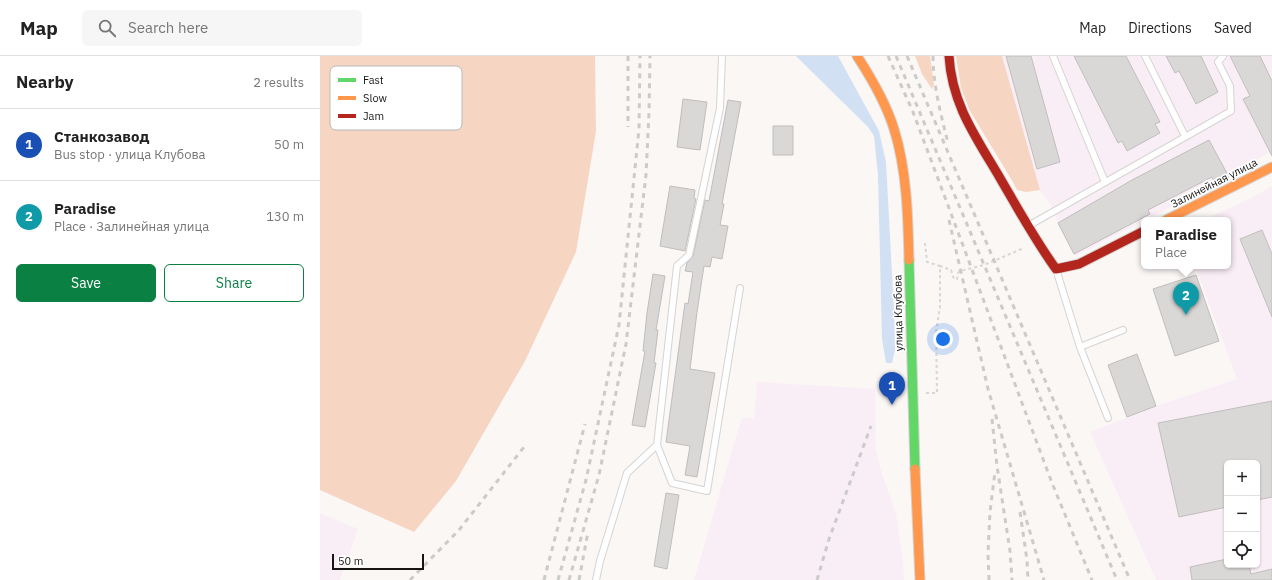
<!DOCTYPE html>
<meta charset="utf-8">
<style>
:root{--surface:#fff;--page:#f6f6f6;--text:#222;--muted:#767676;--line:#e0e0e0;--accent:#0b8043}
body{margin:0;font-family:"IBM Plex Sans",sans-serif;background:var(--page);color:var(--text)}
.controls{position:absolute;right:12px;bottom:12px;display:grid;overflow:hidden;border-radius:6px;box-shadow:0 1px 3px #0004}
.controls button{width:36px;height:36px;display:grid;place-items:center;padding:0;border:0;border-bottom:1px solid var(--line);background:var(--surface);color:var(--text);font:20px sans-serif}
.scale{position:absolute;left:12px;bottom:10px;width:92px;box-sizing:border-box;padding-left:4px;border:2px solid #161514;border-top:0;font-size:11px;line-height:14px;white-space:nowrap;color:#161514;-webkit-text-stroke:3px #fff;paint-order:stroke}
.you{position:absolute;left:623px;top:283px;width:14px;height:14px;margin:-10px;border:3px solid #fff;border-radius:50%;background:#1a73e8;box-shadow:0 0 0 6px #1a73e833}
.badge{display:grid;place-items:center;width:26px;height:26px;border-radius:50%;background:var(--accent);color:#fff;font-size:13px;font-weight:700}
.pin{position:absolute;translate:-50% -33px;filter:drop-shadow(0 1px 2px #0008)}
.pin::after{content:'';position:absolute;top:21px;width:14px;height:12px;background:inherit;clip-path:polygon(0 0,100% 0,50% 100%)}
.popup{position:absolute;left:821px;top:161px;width:90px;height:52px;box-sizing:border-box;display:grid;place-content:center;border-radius:6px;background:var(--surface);filter:drop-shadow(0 1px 3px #0005);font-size:13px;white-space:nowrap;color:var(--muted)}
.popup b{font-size:15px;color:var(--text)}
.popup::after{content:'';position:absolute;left:50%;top:100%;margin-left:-8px;border:8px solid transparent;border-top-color:var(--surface)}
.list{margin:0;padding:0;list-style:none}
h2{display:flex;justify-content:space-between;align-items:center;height:52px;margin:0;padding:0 16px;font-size:17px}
h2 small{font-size:13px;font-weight:400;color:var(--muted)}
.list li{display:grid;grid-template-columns:26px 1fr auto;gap:12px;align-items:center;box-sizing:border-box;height:72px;padding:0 16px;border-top:1px solid var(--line)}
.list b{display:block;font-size:15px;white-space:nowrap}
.list p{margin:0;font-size:13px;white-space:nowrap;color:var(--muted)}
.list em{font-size:13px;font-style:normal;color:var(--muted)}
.actions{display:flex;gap:8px;padding:12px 16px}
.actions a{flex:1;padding:9px 0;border:1px solid var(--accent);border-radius:6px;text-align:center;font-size:14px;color:var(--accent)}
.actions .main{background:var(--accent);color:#fff}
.icon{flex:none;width:22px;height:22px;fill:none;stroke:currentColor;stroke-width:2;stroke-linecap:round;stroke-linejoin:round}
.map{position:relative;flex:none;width:952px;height:524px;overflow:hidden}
header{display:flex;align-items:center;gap:24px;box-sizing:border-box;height:56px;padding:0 20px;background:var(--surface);border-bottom:1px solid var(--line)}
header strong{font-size:19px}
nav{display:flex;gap:22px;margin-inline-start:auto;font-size:14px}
.search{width:280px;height:36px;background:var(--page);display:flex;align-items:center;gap:10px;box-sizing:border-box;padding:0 14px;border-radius:6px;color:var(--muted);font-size:15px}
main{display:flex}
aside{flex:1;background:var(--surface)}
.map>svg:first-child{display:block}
.industrial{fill:#faeef6;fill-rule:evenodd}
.green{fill:#f6d5c2}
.water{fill:#d2e0f4}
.building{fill:#dad8d7;stroke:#c0bebd}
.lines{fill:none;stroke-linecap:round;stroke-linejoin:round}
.lane-casing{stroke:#d6d4d2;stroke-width:8}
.fast-casing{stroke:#d6d4d2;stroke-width:11}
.slow-casing{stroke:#d6d4d2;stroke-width:11}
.jam-casing{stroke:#d6d4d2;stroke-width:11}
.path{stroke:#d6d6d6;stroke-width:2;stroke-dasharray:3 3;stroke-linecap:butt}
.lane{stroke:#fefefe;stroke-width:6}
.fast{stroke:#63d668;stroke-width:9}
.slow{stroke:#ff974d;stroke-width:9}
.jam{stroke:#b3261e;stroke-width:9}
.rail{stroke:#cbcbca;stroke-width:3;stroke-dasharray:5 5;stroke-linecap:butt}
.labels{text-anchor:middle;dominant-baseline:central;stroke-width:3.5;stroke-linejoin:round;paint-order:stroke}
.street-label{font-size:11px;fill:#161514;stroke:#fff}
.key{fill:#fff;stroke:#b9b9b8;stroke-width:1}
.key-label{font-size:11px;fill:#161514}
</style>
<header>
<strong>Map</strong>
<div class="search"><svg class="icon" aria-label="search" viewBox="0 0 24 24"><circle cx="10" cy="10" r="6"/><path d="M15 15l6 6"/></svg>Search here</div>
<nav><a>Map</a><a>Directions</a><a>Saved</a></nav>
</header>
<main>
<aside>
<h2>Nearby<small>2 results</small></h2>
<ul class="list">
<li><span class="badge" style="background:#1a4fb4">1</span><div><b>Станкозавод</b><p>Bus stop · улица Клубова</p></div><em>50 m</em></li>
<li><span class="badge" style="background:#0f9aa8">2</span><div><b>Paradise</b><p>Place · Залинейная улица</p></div><em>130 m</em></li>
</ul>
<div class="actions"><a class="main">Save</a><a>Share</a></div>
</aside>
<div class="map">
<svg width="952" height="524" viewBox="0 0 952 524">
<rect width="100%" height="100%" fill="#faf7f5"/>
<path class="industrial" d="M682,0h270v95l-57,33 -140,72 -17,-33 -7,-18 -11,-15z
M952,130v394h-116l-66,-148 66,-26 81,-27 -42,-113h33v-46h-24l47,-22zM907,407h30v102h-30z
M437,326l118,7 1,62 6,23 14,39 7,47 1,20h-210l48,-163 12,1z
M0,457l38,16 -18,51h-20z"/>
<path class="green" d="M0,0h275l1,75 -20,121 -51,109 -69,120 -42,51 -94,-42z
M595,0h15l4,29 -2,4 -10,-15z
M636,0h46l38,134 -14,2 -9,-2 -4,-8 -43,-71 -9,-23z"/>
<path class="water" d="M476,0h42l41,75 7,31 8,150 1,38 -3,13h-6l-4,-24 -4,-164 -4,-39 -6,-9z"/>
<path class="building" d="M686,0h25l29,106 -23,7z
M754,0h52l34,66 -5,2 5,9 -33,18 -5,-10 -4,2z
M846,0h35l17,36 -22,12 -17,-33 -4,2z
M910,0h30l12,25v75l-29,-57 7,-3z
M363,43l24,3 -7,48 -23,-3z
M408,44l13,2 -19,102h2l-4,21 8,1 -6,33 -10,-2 -2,10 -6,-1 -7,46 -7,57 25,4 -18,104 -12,-2 5,-29 -24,-4 19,-139 3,1 5,-32 -8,-1 2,-8 6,-7 12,-56 4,1z
M453,70h20v29h-20z
M889,84l20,37 -14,7 -3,-7 -64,33 2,4 -76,40 -16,-31 74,-43z
M350,130l25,4 -1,8 2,1 -11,52 -25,-5z
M942,174l10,24v63l-32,-78z
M333,218l12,2 -9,54h2l-4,33h2l-11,64 -13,-2 13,-74h-2l4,-38z
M876,219l23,66 -44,15 -22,-67z
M817,298l19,52 -29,11 -19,-52z
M952,345v96l-15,3v-37h-30v44l-48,10 -21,-94z
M346,437l13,2 -12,74 -13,-3z
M907,503v6h22l2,9 21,-5v11h-80l-2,-13z"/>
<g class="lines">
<g class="lane-casing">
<path id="lane" d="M733,0l52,126
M825,0l40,80
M708,170l203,-115 -1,-25 -12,-24 5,-6
M736,213l24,78 28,71
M760,291l43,-17
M337,389l15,38 35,8 33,-203
M276,524l4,-19 27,-88 30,-28 20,-179 12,-11 31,-147 2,-52"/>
</g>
<g class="fast-casing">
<path id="fast" d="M589,204l6,209"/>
</g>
<g class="slow-casing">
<path id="slow" d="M537,0c15,23 29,47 37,73 13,41 14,89 15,131
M846,164l106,-53
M595,413l5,111"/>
</g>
<g class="jam-casing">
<path id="jam" d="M629,0c3,49 27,81 51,122 18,31 35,62 56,91l23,-5 65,-33"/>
</g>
<path class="path" d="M605,187l2,19 13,4
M606,337h11l-1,-61 4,-25v-41l11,4 3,9h3l1,-6 2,-2 24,-6 40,-17"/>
<use href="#lane" class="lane"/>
<use href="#fast" class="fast"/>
<use href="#slow" class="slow"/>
<use href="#jam" class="jam"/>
<path class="rail" d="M308,0v71
M568,0l25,56 139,371 40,97
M576,0l221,524
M587,0l223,524
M613,0c0,29 8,59 15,87
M629,164l39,169 56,191
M672,363l5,47 13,85 2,29
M700,456l7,48 1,20
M90,524l49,-50 65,-83
M224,524l41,-156
M238,524l28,-100 33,-155 20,-196 1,-73
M249,524l30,-105 27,-131 20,-169 3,-62 1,-57
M259,524l9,-48
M497,524l12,-41 42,-113
M669,524l-1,-26 2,-42 5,-40"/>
</g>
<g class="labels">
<g class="street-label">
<text transform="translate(894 127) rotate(-27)">Залинейная улица</text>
<text transform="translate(578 257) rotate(-91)">улица Клубова</text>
</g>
</g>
<rect x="10" y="10" width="132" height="64" rx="6" class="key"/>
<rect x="18" y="22" width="18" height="4" fill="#63d668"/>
<rect x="18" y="40" width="18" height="4" fill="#ff974d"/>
<rect x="18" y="58" width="18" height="4" fill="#b3261e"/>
<g class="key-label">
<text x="43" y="28">Fast</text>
<text x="43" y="46">Slow</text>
<text x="43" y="64">Jam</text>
</g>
</svg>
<div class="controls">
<button>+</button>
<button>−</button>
<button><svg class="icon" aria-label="locate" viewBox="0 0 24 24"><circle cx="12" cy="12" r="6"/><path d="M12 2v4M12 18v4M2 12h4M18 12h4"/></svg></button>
</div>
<div class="scale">50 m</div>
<div class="you"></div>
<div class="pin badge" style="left:572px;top:349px;background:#1a4fb4">1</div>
<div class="pin badge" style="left:866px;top:259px;background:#0f9aa8">2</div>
<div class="popup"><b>Paradise</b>Place</div>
</div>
</main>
